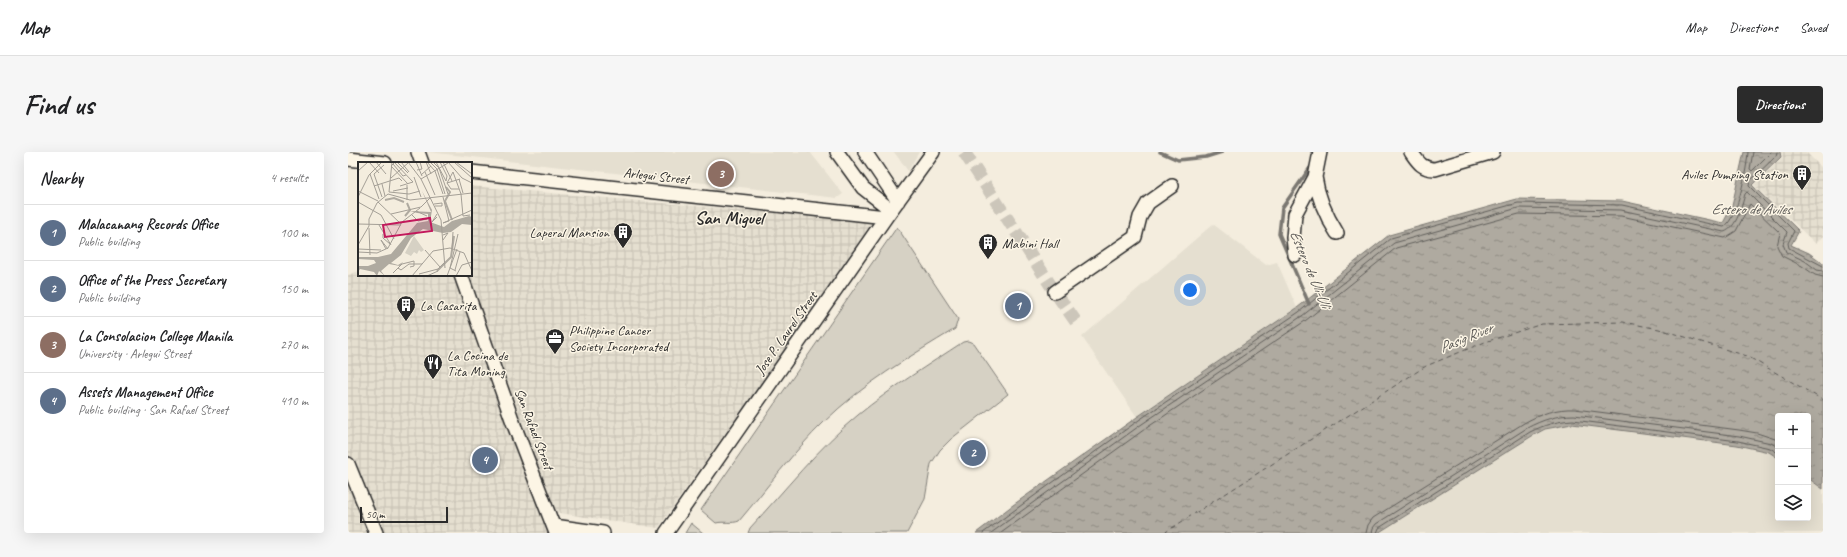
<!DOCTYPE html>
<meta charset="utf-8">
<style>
:root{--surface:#fff;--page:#f6f6f6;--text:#202124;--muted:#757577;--line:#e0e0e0;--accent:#2b2b2b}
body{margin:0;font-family:Caveat,sans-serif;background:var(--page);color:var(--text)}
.controls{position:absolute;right:12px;bottom:12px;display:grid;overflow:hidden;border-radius:4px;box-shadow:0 4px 16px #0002}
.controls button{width:36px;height:36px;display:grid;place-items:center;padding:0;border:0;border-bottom:1px solid var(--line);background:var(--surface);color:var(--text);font:20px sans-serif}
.scale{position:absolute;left:12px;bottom:10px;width:88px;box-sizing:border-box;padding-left:4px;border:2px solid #2b2b2b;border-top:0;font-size:11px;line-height:14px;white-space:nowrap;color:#2b2b2b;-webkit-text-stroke:3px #fcf5e5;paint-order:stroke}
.you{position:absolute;left:842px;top:138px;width:14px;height:14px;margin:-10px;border:3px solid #fff;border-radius:50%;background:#1a73e8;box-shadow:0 0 0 6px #1a73e833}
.badge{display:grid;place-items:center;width:26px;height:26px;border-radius:50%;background:var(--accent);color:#fff;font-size:13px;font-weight:700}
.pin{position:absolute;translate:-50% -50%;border:2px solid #fff;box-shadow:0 1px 4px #0006}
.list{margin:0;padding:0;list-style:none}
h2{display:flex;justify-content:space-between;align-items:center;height:52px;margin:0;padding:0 16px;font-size:17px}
h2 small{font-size:13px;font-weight:400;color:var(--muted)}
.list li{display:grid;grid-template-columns:26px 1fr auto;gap:12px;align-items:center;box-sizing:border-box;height:56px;padding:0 16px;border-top:1px solid var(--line)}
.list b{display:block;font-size:15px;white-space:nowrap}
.list p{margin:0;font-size:13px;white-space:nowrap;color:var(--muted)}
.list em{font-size:13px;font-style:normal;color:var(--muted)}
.icon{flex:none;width:22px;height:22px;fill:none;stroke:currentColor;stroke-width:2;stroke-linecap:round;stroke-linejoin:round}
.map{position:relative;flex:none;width:1475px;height:381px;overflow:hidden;border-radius:4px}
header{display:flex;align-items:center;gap:24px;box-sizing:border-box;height:56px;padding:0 20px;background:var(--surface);border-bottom:1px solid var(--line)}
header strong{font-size:19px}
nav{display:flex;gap:22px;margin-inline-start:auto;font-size:14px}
.intro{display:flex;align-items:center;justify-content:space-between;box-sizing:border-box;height:96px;padding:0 24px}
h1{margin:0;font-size:28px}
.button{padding:10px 18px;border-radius:4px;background:var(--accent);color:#fff;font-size:14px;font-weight:700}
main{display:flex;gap:24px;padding:0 24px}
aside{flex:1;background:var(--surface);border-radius:4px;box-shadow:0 4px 16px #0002}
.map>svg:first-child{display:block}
.built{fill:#e5dfd0}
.industrial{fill:url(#industrial-grid)}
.garden{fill:#d6d1c4;stroke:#807e78}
.water{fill:url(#water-ripples);stroke:#7a7771}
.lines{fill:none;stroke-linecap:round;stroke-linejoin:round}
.shore{stroke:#605e5a;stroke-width:1}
.stream{stroke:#7a7771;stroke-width:3.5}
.ferry{stroke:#595754;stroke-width:1;stroke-dasharray:5 4;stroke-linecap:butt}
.street-tunnel{stroke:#ccc6ba;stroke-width:13;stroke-dasharray:13 6;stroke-linecap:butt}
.street-casing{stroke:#2b2b2b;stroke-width:16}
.street{stroke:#fcf5e5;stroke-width:13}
.labels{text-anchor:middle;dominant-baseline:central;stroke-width:3;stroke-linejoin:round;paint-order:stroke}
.poi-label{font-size:14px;fill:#2b2b2b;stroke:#fcf5e5;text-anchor:start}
.street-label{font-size:14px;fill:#2b2b2b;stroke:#fcf5e5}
.water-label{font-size:15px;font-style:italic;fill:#595754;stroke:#fcf5e5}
.district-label{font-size:18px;font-weight:bold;fill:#2b2b2b;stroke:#fcf5e5}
.inset-river{fill:none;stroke:#afaaa0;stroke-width:2}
.inset-road{fill:none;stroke:#a49f96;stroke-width:1}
.view{fill:#c2185b;fill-opacity:0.15;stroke:#c2185b;stroke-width:2}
.inset-edge{fill:none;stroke:#2b2b2b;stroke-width:2}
</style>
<header>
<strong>Map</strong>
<nav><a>Map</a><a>Directions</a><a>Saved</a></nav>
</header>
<div class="intro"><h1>Find us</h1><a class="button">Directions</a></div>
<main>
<aside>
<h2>Nearby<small>4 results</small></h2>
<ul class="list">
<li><span class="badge" style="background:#5c6f8a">1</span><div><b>Malacanang Records Office</b><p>Public building</p></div><em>100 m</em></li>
<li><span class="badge" style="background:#5c6f8a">2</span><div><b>Office of the Press Secretary</b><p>Public building</p></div><em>150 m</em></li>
<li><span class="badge" style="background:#8d6e63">3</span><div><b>La Consolacion College Manila</b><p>University · Arlegui Street</p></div><em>270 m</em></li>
<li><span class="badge" style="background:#5c6f8a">4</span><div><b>Assets Management Office</b><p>Public building · San Rafael Street</p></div><em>410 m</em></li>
</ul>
</aside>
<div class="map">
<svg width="1475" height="381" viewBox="0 0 1475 381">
<defs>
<pattern id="industrial-grid" width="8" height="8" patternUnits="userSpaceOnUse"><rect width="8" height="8" fill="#e5dfd0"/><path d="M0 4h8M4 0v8" fill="none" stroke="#c5c0b3"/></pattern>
<pattern id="water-ripples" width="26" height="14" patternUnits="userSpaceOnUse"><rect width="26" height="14" fill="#afaaa0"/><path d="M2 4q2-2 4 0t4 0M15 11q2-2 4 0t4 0" fill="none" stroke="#8f8b83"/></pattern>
</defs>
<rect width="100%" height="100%" fill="#f4edde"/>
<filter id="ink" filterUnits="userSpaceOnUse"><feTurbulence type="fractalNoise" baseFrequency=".025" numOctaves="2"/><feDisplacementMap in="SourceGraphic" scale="8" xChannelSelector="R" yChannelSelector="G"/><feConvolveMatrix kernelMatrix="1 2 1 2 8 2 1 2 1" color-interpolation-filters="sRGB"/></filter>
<g filter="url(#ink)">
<path class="built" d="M80,0h382l33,42 -6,4z
M546,0h25l-11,19z
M865,72l53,41 11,-3 20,46 -160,109 -55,-80z
M1224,272l165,21 32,7 9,6v60h30v-40l15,11v44h-445l154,-97 13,-7z"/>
<path class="industrial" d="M1433,0h25l17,17v67l-7,8 -62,-59 29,-28z
M123,34l404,36 -217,306 -118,-18 8,23h-200v-258l11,-4v4h112z"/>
<path class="garden" d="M549,75l61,92 -3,10c-46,28 -92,55 -131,93 -31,30 -57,66 -85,99 -7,3 -15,0 -23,2l-15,-13z
M620,189l5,2 35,51 -57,45 -11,11 -9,14 -6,35 -18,34h-159l2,-5c35,-38 68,-80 108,-113 33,-27 70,-50 105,-73z
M343,371l12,10h-18z"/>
<path class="water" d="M1396,0h36l1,5 -29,28 47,46 -8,14 18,8 14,10v226l-15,-11v-62h-30v42l-9,-6 -32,-7 -165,-21 -27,5 -13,7 -154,97h-402l37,-28 124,-88 160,-109 92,-73 128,-36 105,2 101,22 9,-17z"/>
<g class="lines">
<path class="shore" d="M1405,0l-3,17 2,2 19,-19
M1429,0l-1,4 -26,25 -1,5 45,45 -6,12 1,5 34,18
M635,381l156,-113 160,-108 92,-74 127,-35 104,2 102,22c14,-9 23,-59 24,-75
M643,381l151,-109 160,-108 92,-73 124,-35 103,2 103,22c13,-4 18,-27 21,-38l2,-2 40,40 -4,12 3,8 19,9 12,9 6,1
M653,381l144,-104 160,-108 91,-73 123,-34 102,2 104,22 11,-7 14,-27 30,29 -3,13 5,10 20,10 13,9 8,2
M1018,381l2,-8 5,-7 151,-95c16,-9 32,-15 51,-14l164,21 18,3 21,7
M1024,381l1,-5 3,-4 151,-96c15,-8 30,-13 47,-13l165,21 32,7 7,4
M1029,381l2,-5 151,-96c14,-7 27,-11 43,-12l165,21 32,7 8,5"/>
<path class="stream" d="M812,0l18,8 28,-3 16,-5
M961,152l-30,-70 3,-26 32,-46 -2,-10"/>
<path class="ferry" d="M816,381l262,-167 59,-24 57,-18 81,-2 36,7 88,27 76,44"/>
<path class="street-tunnel" d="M616,0l91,140 24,34"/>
<g class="street-casing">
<path id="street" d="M70,0l4,11
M489,0l26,36 28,22
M517,0l33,49
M1063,0c7,10 11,17 24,17l58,-17
M0,7l37,4
M123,20l415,45
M967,25c3,21 11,39 22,56
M947,103l-2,-17 2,-24 20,-37 5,-25
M113,123l53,150 42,108
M707,140l80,-55 5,-20 8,-14 24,-17
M0,312l28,69
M206,374l49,7
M318,381l220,-316 47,-65"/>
</g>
<use href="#street" class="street"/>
</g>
</g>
<defs>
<g id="building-pin" transform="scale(1)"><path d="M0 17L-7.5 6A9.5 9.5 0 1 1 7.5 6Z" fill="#2b2b2b" stroke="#fcf5e5"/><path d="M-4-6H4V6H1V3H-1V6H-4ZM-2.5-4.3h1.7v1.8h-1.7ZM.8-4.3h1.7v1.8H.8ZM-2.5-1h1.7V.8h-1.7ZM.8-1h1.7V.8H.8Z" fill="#fff"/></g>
<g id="office-pin" transform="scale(1)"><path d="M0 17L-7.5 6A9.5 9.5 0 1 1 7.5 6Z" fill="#2b2b2b" stroke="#fcf5e5"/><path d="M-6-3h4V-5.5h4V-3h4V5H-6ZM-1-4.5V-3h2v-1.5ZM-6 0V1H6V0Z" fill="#fff"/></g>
<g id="restaurant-pin" transform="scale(1)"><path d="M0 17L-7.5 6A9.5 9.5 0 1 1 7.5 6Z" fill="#2b2b2b" stroke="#fcf5e5"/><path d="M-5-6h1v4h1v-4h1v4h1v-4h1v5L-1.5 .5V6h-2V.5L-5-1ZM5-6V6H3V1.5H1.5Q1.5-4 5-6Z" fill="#fff"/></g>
</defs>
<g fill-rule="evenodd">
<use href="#building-pin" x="1454" y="22"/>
<use href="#building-pin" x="275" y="80"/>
<use href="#building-pin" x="640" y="91"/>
<use href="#building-pin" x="58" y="153"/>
<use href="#office-pin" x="207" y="186"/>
<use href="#restaurant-pin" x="85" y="211"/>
</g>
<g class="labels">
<g class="poi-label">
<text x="1440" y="22" text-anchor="end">Aviles Pumping Station</text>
<text x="261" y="80" text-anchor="end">Laperal Mansion</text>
<text x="654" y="91">Mabini Hall</text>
<text x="72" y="153">La Casarita</text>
<text x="221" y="178">Philippine Cancer<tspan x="221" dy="16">Society Incorporated</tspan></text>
<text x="99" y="203">La Cocina de<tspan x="99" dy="16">Tita Moning</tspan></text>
</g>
<g class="street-label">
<text transform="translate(308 24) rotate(6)">Arlegui Street</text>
<text transform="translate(438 181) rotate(-55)">Jose P. Laurel Street</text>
<text transform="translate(186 277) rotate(69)">San Rafael Street</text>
</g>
<g class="water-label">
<text x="1403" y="57">Estero de Aviles</text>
<text transform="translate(962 117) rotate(67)">Estero de Uli-Uli</text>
<text transform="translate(1118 186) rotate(-22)">Pasig River</text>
</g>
<g class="district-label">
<text x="381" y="66">San Miguel</text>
</g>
</g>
<g transform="translate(10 10)">
<rect width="114" height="114" fill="#f4edde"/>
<path d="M56,74l10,14 -3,2 -2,-2 -2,4 -3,-2 -3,4 -6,-3z" fill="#d6d1c4"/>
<path d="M64,29l10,19 -2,12 14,5 8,-6 17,-5 3,1v8l-10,-1 -11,8 -8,1 -20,-4 -12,9 -10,17 -10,8 7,2 5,-3 -3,4 -11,-2 -8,7 4,5 -6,-5 -2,5 -3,-4 -14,-3 -2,3v-6h10l8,-3 -2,-3 -16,-1v-2h20l13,-3 26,-31 11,-2v-7l-11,-1 -7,-2 21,1z" fill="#afaaa0"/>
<path class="inset-river" d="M88,25l4,5 -5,9 7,19M27,38l9,-2 10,4M47,54l5,-6 -3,-7M85,68l19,-8h10M0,96h30l10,-6 10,-15 12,-11 9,-1 11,5M79,109l14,-14 3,-21"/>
<path class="inset-road" d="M11,0l10,11M18,0l10,12M36,0l19,20M37,0l-4,4 17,18M39,0l11,11M43,0l8,10M50,0l13,17 20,41 4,48M58,0l6,14M68,0l5,12M69,0l8,9 8,23M72,0l7,7 8,25M75,0l6,6 9,26M78,0l10,19M82,0l7,14 -1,5M85,0l9,19M90,0l14,16 10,5M96,0l18,16M98,0l16,12M35,2l10,12 3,-1M59,8l5,-1 -2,-7M0,9l10,-9M67,10l10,23M95,10l8,22 2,22 7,-1M95,10l-6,11 4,6h8M12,12l9,25M63,13l10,-9M56,15l7,20M33,16l17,-15M63,17l27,-16M101,17l4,14M89,21l13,-4M24,22l3,12M16,24l25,-8 3,3M42,24l13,-4M0,29l20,10M35,29l15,-3M31,30l20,2 11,-3M31,30l3,-30M0,35l11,-22 13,-13M24,35l-8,-23 10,-9M85,35l6,24 -6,2M49,38v-15M0,40l23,13 13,24M20,40l23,22M76,42l8,-1v3h-7M63,45l9,-9M58,49l11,5M33,52l30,-7M79,52l-5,8 5,-5M54,53l6,6 9,-2M85,61l29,-13M0,62l43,1M21,63l12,20M11,66l1,27M25,72v4l7,6M85,73l5,-2 -5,7M0,83l11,-19v-7l8,-16 11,-9 22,6 62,-7M94,86l1,-16M0,87l23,1M28,87l-5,-9 7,9M67,88l15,17M0,90l19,1 11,-5 14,-26 18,-14M40,106l3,2 8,-6h13M97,108l5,-18M98,109l-6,-3 8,-34M35,111l9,-9 12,-3v5l-4,1M61,112l19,-5 6,-6M54,114l21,-25 17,-3 14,5 8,18M69,114l11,-5M89,114l10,-27M98,114l6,-11 10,-3"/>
<path class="view" d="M72,56l2,13 -47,6 -2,-12z"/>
<rect width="114" height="114" class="inset-edge"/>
</g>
</svg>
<div class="controls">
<button>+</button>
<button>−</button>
<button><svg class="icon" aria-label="layers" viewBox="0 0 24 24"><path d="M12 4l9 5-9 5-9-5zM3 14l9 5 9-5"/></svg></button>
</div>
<div class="scale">50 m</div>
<div class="you"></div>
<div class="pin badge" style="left:670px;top:154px;background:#5c6f8a">1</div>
<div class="pin badge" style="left:625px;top:301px;background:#5c6f8a">2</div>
<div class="pin badge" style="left:373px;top:22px;background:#8d6e63">3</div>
<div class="pin badge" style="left:137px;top:308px;background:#5c6f8a">4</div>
</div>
</main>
